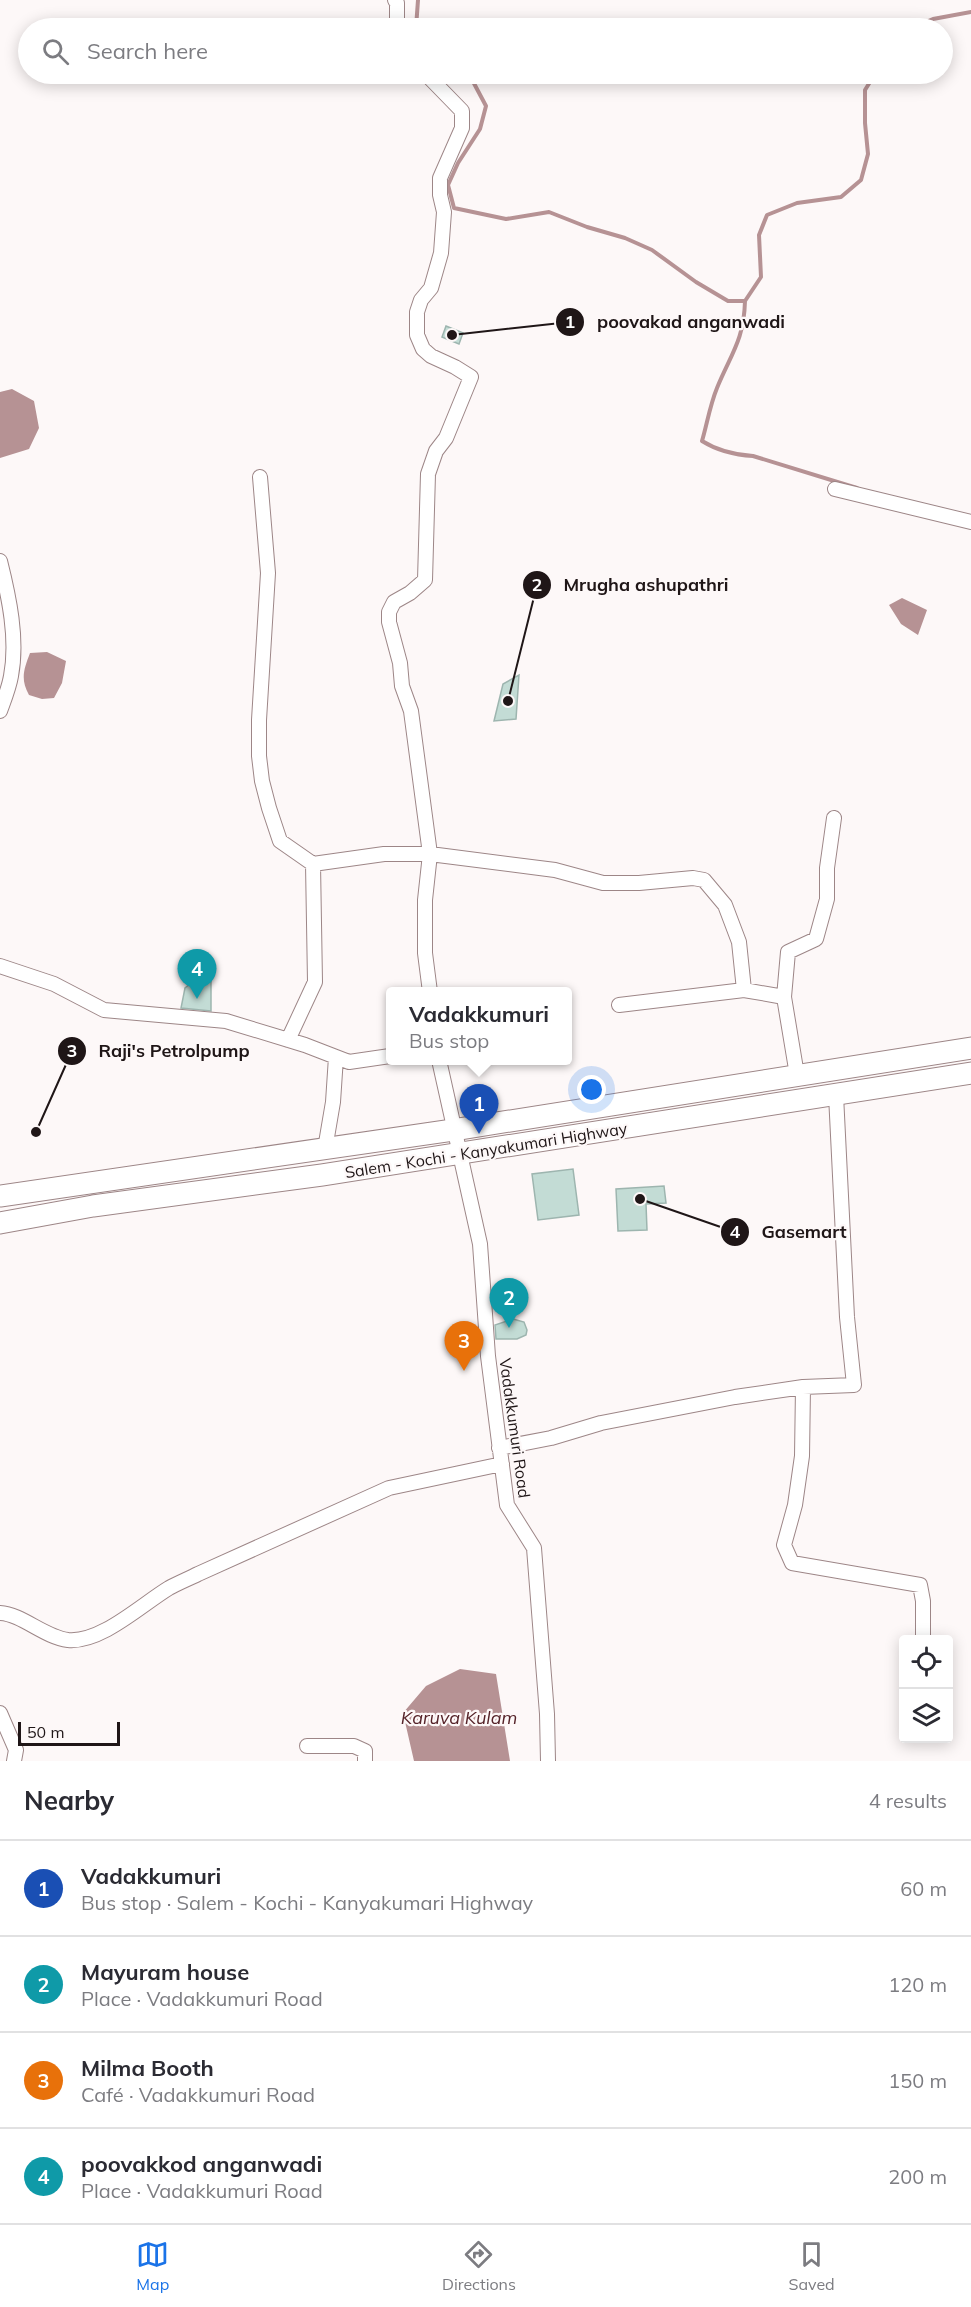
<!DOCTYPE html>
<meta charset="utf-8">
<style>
:root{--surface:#fff;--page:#f2f2f3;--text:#2b2b33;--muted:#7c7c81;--line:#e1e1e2;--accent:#1a73e8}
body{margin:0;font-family:Mulish,sans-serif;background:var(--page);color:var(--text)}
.controls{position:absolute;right:18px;bottom:18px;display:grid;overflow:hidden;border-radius:6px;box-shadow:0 3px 15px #0003}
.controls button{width:54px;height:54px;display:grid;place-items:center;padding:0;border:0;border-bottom:2px solid var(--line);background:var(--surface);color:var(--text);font:30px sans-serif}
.scale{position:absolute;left:18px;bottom:15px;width:102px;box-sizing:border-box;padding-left:6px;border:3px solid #1f1617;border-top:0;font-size:16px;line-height:21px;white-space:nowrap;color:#1f1617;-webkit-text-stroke:4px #fdf8f8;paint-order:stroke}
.you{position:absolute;left:592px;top:1090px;width:21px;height:21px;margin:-15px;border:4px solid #fff;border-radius:50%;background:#1a73e8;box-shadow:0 0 0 9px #1a73e833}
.badge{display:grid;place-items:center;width:39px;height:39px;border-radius:50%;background:var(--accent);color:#fff;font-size:20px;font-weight:700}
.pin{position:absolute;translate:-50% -50px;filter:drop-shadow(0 2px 3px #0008)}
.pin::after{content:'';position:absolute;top:32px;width:21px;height:18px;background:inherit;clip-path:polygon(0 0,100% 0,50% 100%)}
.popup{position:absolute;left:386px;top:987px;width:186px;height:78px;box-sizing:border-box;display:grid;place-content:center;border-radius:6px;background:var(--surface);filter:drop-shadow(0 2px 4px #0005);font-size:20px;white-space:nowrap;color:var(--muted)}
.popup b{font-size:22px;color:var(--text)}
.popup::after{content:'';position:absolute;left:50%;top:100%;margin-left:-12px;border:12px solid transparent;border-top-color:var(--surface)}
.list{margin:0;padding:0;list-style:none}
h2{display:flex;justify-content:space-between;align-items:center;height:78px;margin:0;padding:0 24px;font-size:26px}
h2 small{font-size:20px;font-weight:400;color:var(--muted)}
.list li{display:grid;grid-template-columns:39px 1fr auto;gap:18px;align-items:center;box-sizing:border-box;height:96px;padding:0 24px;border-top:2px solid var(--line)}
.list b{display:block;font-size:22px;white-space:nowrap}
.list p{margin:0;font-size:20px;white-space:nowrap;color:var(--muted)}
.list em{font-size:20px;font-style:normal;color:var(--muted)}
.icon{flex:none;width:33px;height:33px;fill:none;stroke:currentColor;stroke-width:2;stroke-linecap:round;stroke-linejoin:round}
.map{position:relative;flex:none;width:971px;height:1761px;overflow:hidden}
.search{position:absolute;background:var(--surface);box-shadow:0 3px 15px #0003;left:18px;right:18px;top:18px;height:66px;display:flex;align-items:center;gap:15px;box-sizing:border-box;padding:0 21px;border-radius:33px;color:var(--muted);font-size:22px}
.sheet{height:462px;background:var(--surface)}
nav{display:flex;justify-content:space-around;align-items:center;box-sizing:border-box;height:84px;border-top:2px solid var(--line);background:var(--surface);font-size:16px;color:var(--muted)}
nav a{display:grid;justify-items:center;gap:3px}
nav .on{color:var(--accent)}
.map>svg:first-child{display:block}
.water{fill:#b69294}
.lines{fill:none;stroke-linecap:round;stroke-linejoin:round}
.stream{stroke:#b69294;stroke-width:4}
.building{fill:#c3dcd5;stroke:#9db5af;stroke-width:1.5}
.minor-casing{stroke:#9d8687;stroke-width:16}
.highway-casing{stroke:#9d8687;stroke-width:23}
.minor{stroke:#fff;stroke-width:14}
.highway{stroke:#fff;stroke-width:21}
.labels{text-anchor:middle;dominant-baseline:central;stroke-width:4.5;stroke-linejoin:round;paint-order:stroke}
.street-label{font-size:16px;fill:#1f1617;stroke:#fdf8f8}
.water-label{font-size:18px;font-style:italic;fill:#552329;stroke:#fdf8f8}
.leader{fill:none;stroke:#1f1617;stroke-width:2}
.callout-dot{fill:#1f1617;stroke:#fdf8f8;stroke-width:2}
.mark-label{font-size:18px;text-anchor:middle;font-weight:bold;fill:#fff}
.callout-label{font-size:18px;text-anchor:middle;font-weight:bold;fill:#1f1617;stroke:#fdf8f8;stroke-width:4.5;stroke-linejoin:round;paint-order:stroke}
</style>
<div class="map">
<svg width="971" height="1761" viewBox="0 0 971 1761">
<rect width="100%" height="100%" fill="#fdf8f8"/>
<path class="water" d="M12,389l22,12 5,27 -10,21 -29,9v-66z
M902,598l25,12 -9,25 -17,-11 -12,-19z
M47,652l19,9 -4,22 -8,15 -12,1 -13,-4c-9,-16 -5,-26 1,-42z
M460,1669l36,5 14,87h-96l-11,-48 23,-27z"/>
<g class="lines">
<path class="stream" d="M416,28l2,-28
M912,28l21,-9 38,-7
M469,74l17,32 -6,23 -22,34 -10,22 6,23 52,11 43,-7 38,15 38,11 27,12 44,32 32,19h17l16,-24 -2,-42 8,-20 30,-12 44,-6 20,-17 7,-26 -3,-31v-33l10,-16
M745,301c-1,39 -14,53 -28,87 -7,17 -10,36 -15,53 16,10 33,14 51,15l104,32"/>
</g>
<path class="building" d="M446,326l17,7 -4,11 -17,-7z
M519,675l-3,44 -22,2 9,-37z
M211,968v43l-30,-3 4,-20z
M573,1169l6,46 -41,5 -6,-46z
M664,1186l2,17 -20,1 1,26 -29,1 -2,-42z
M513,1319l11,3 3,8 -1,5 -9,4h-21l-1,-14z"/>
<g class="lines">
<g class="minor-casing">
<path id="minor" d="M395,0l2,3v25
M426,74l36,37v17l-22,50v17l4,17 -3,41 -10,35 -10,12 -4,12v23l6,14 8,7 24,11 16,10 -25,61 -10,13 -8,23 -3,106 -15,13 -16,9 -5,10v10l11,41 2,23 9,25 19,143 -5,46v53l5,39
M260,477l8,96 -9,147v36l3,25 7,27 11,33 33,23 71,-10h46l125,16 48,13h36l54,-5 11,2 21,25 14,37 5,48
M835,489l136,33
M0,561c9,36 18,78 11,115 -2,12 -7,24 -11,35
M0,966l54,18 50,26 122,11 79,24 44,17 41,-6
M784,997l4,-45 28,-13 11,-40v-31l7,-50
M619,1005l125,-15 40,7 13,78
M288,1040l27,-58 -2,-118
M439,1060l41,184 8,112 19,149 27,43 13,166 1,47
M325,1149l8,-47 3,-45
M803,1387l-1,69 -7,49 -11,40 8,18 128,22 3,16v39
M499,1448l52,-10 50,-15 134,-26 68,-10 51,-2 -7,-68 -11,-222
M0,1613c22,1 44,24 68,27 33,3 73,-35 101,-52 9,-5 19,-9 29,-14l191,-86 113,-24
M0,1713l16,37 -2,11
M307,1746h47l11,5v10"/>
</g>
<g class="highway-casing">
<path id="highway" d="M0,1196l453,-66 518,-82
M0,1223l93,-17 229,-31 649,-102"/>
</g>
<use href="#minor" class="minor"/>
<use href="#highway" class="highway"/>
</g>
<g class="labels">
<g class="street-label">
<text transform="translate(486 1150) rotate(-9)">Salem - Kochi - Kanyakumari Highway</text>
<text transform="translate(515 1428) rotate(82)">Vadakkumuri Road</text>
</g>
<g class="water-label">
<text x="459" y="1717">Karuva Kulam</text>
</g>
</g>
<path class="leader" d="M452 335L570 322M508 701L537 585M36 1132L72 1051M640 1199L735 1232"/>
<g class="callout-dot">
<circle cx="452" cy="335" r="6"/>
<circle cx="508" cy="701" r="6"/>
<circle cx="36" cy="1132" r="6"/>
<circle cx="640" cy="1199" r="6"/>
<circle cx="570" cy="322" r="15"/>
<circle cx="537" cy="585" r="15"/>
<circle cx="72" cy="1051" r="15"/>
<circle cx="735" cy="1232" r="15"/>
</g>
<g class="mark-label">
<text x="570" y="328">1</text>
<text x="537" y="591">2</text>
<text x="72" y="1057">3</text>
<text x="735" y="1238">4</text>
</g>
<g class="callout-label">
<text x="691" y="328">poovakad anganwadi</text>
<text x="646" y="591">Mrugha ashupathri</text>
<text x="174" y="1057">Raji's Petrolpump</text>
<text x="804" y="1238">Gasemart</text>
</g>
</svg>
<div class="controls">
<button><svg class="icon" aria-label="locate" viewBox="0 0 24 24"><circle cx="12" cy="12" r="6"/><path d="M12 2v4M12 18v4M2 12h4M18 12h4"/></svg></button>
<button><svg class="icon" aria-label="layers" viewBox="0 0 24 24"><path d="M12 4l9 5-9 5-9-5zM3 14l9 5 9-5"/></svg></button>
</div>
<div class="scale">50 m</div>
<div class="you"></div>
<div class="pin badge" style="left:479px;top:1134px;background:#1a4fb4">1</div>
<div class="popup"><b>Vadakkumuri</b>Bus stop</div>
<div class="pin badge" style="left:509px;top:1328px;background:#0f9aa8">2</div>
<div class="pin badge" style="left:464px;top:1371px;background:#e8710a">3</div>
<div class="pin badge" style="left:197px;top:999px;background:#0f9aa8">4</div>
<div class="search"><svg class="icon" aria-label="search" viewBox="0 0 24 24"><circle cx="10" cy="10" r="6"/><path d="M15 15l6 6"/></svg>Search here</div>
</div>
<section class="sheet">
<h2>Nearby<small>4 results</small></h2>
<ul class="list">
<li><span class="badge" style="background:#1a4fb4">1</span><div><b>Vadakkumuri</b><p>Bus stop · Salem - Kochi - Kanyakumari Highway</p></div><em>60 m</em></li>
<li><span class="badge" style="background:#0f9aa8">2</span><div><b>Mayuram house</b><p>Place · Vadakkumuri Road</p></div><em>120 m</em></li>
<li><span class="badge" style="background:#e8710a">3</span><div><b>Milma Booth</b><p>Café · Vadakkumuri Road</p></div><em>150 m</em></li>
<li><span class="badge" style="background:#0f9aa8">4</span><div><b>poovakkod anganwadi</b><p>Place · Vadakkumuri Road</p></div><em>200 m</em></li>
</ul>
</section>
<nav>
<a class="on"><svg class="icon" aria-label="map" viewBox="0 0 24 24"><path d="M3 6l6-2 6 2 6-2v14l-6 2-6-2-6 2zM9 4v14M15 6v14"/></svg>Map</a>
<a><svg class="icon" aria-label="directions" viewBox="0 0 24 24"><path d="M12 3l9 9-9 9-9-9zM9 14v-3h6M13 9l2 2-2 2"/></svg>Directions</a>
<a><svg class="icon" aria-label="saved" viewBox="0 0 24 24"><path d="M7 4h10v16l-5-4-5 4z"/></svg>Saved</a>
</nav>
